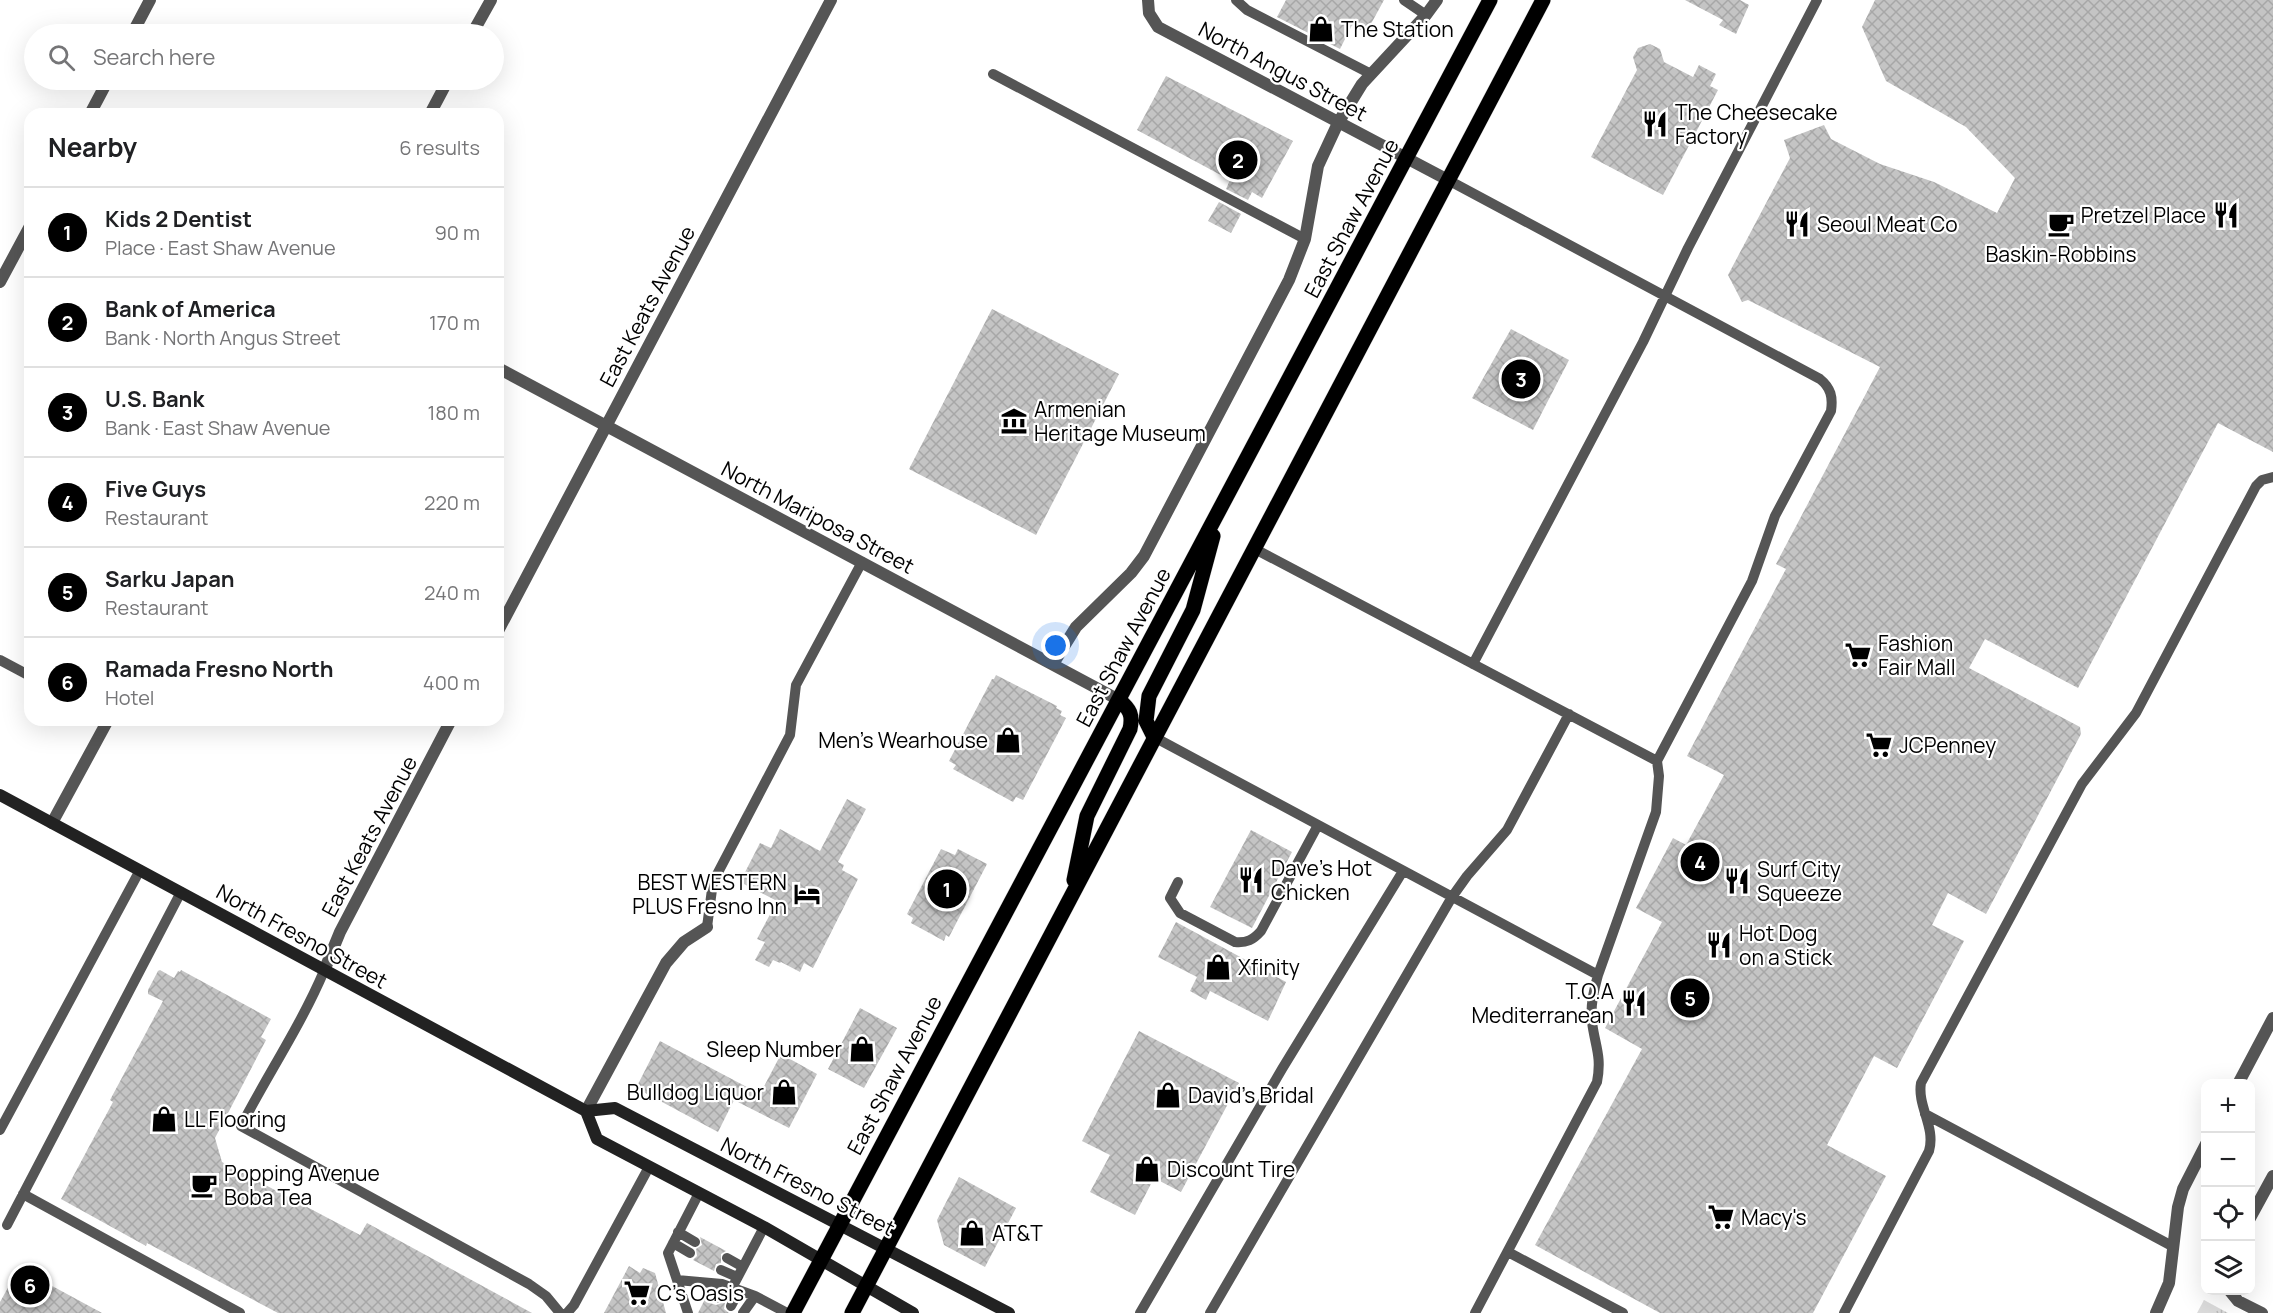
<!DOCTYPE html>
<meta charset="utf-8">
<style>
:root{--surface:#fff;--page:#f2f2f2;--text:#202124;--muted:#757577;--line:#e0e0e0;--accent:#000}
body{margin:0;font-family:Manrope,sans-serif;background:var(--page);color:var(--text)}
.controls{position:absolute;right:18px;bottom:18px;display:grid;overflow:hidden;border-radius:12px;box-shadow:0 6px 24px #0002}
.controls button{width:54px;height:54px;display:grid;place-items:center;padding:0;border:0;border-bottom:2px solid var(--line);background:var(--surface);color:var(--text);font:30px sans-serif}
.you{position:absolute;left:1056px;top:646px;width:21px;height:21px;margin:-15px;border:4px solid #fff;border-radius:50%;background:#1a73e8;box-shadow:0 0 0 9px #1a73e833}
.badge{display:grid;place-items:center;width:39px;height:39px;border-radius:50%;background:var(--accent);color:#fff;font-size:20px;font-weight:700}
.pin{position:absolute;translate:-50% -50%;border:3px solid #fff;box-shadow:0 2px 6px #0006}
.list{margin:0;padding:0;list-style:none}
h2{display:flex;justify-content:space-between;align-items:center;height:78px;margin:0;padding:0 24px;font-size:26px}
h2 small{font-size:20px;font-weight:400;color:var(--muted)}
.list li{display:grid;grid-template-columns:39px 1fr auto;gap:18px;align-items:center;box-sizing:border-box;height:90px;padding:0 24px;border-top:2px solid var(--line)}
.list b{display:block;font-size:22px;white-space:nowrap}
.list p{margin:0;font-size:20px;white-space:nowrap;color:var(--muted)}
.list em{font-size:20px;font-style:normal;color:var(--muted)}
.icon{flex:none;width:33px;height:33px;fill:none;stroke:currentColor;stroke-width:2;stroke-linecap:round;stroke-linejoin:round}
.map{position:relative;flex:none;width:2273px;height:1313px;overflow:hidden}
.search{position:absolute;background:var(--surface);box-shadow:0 6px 24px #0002;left:24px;top:24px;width:480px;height:66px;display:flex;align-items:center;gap:15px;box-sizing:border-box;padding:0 21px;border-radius:33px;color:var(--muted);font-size:22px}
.panel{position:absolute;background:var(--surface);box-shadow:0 6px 24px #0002;left:24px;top:108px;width:480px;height:618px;border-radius:18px}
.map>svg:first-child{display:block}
.park{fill:url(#park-tufts)}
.building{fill:url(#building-cross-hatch)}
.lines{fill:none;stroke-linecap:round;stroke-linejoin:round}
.primary-casing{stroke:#dbdbdb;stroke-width:16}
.service{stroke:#555;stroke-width:10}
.minor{stroke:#555;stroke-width:12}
.secondary{stroke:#222;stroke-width:12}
.primary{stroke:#000;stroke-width:15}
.labels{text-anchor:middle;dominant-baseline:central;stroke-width:4.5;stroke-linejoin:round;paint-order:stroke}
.poi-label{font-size:21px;fill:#000;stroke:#fff;text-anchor:start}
.street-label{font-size:21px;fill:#000;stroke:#fff}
</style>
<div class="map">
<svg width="2273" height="1313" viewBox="0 0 2273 1313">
<defs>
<pattern id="park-tufts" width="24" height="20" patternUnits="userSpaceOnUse" patternTransform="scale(1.5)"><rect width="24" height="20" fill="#dcdcdc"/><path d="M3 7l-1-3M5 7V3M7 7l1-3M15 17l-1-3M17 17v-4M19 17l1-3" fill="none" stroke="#bbb"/></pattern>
<pattern id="building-cross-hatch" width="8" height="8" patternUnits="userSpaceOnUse" patternTransform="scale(1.5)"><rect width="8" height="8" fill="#c4c4c4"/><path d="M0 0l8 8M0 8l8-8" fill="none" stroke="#a7a7a7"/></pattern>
</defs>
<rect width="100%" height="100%" fill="#fff"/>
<path class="park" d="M2204,1300l24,13h-31z"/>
<path class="building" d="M1286,0h98l-18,33 -14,-8 -12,24 -63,-32z
M1685,0h55l9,5 -13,29 -17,-9 4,-5z
M1875,0h398v452l-55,-29 -140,265 -93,-49 -16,29 111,59 1,7 -95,180 -38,-21 -16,32 32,16 -67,127 -23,-12 -47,89 59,31 -73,137h-153l-125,-68 107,-196 -37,-21 57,-106 -26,-14 37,-70 13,7 38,-70 -37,-19 99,-187 -10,-5 104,-197 -132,-67 -6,2 -14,-27 62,-117 -6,-18 40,-15 7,14 49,25 54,18 63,31 18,-35 -49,-51 -80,-46 -24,-54z
M1650,44l10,5 4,13 29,15 6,-12 17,9 -6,12 8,4 -55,105 -72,-38 46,-87 -4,-13 5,-9z
M1166,76l127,65 -31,57 -10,-6 -4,8 -22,-11 4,-9 -93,-50z
M1219,202l22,12 -10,19 -23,-12z
M992,309l127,65 -83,161 -127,-66z
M1511,329l58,31 -36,70 -61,-32z
M996,675l61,31 -1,2 6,3 -2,4 6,3 -43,82 -7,-3 -3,5 -60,-33 3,-4 -7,-4 43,-82h2z
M847,799l19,10 -28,53 6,3 -2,5 16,9 -45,89 -9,-5 -4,9 -19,-10 -1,1 -7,-3 -4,7 -14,-7 10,-18 -8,-3 20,-38 -37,-19 20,-39 11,5 9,-19 40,22z
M1251,830l41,22 -40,76 -42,-21z
M941,849l14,6 3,-6 29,15 -38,73 -3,-2 -2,6 -33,-18 2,-5 -6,-4z
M1176,922l110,60 -18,39 -58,-30 -4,9 -16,-9 7,-14 -39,-20z
M160,970l14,8 4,-7 2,1 1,-2 90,49 -10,18 5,3 -51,98 7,24 138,73 7,-12 165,90h-254l-131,-70 -1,3 -85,-47 52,-97 -3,-2 53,-99 -15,-7v-4l10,-19z
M860,1008l37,20 -33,60 -36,-19z
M1139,1031l100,52 -58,109 -27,-14 -19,37 -45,-23 20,-37 -28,-14z
M660,1041l100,53 21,-40 36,20 -28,54 -55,-28 -16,32 -82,-44z
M959,1177l57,31 -31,59 -41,-22 -7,-25z
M700,1237l26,14 -5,3v9l-5,1 -2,7 -21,-11 4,-4 -1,-7 6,-4z
M629,1266l11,7 3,-5 12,5 11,40h-62z
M19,1268l83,45h-102v-11z
M708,1293l2,10 6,2 9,-3 -1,7 5,4h-31z"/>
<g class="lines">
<g class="primary-casing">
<path id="primary" d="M1154,737l-8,-16 3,-25 44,-86 20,-74
M1074,880l13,-64 43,-87c3,-14 0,-20 -11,-29
M793,1313l697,-1313
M852,1313l691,-1313"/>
</g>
<path class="service" d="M1236,0l11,10 124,64
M1404,0l22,15
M993,74l312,165
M1448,180l372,199c11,9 13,18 11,32l-56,105 -23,65 -95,180 2,15 -3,36 -58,163c-4,15 -8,31 -6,47 3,24 10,34 5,60l-122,231
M1253,548l404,213
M0,660l30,16
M1473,664l170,-322 45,-94 129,-248
M1154,737l444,238
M1178,882l-8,16 10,15 55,29c12,1 18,-2 26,-11l57,-106
M707,927l6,-45 77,-147 6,-50 66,-123
M324,971c-23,54 -56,103 -83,155l288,158 17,12 14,17
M1925,1114l247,132
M0,1130l140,-260
M699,1193l-31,60 9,27 45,4 33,12 32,17
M23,1194l217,119
M7,1225l174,-333
M678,1232l17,10
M673,1243l17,10
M1508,1252l115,61
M727,1258l16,9
M721,1270l16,7
M677,1280l11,33
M732,1288l32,-61
M716,1298l6,-14
M731,1306l8,-15
M567,1313l7,-8 75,-138
M743,1313l12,-17
M1140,1313l142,-244 121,-198
M1210,1313l242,-416 15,-21 40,-46 62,-116
M1844,1313l85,-162c7,-24 -12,-45 -8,-68l161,-299 54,-71 120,-227 6,-6 11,-3"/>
<path class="minor" d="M1148,0l1,13 9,14 290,153
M132,34l18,-34
M472,34l19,-34
M90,114l18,-34
M430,114l18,-34
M0,282l30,-56
M498,368l621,332
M498,631l333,-631
M1053,664l23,-37 55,-54 13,-17 145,-276 16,-41 13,-73 20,-43 24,-39 64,-69 11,-15
M52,823l56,-103
M324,971l16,-39 111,-212
M2238,1084l35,-66
M586,1111l80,-148 18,-21 23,-15
M2250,1218l23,-42
M2229,1290l9,11 24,12
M2156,1313l13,-30 9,-76 5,-18 23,-45"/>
<path class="secondary" d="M0,795l586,316 29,-3 394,205
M586,1111l11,28 167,88 149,86"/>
<use href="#primary" class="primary"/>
</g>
<defs>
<g id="shop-bare" transform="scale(2.07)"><path d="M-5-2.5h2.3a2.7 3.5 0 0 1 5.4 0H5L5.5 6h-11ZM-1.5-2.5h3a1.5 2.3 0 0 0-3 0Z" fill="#000" stroke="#fff" stroke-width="2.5" paint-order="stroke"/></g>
<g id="restaurant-bare" transform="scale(2.07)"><path d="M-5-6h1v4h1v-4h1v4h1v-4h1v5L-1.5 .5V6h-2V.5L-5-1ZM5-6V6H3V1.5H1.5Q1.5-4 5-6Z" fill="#000" stroke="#fff" stroke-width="2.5" paint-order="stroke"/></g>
<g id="cafe-bare" transform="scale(2.07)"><path d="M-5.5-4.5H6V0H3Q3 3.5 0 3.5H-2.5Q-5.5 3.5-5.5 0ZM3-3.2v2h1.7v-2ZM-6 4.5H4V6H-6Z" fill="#000" stroke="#fff" stroke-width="2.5" paint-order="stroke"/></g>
<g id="museum-bare" transform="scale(2.07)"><path d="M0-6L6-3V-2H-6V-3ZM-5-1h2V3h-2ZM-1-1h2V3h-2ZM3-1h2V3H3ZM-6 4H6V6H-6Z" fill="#000" stroke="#fff" stroke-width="2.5" paint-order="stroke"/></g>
<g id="supermarket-bare" transform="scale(2.07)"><path d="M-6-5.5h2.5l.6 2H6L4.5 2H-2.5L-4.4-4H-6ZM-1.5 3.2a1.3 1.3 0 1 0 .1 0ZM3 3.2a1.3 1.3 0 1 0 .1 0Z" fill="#000" stroke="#fff" stroke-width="2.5" paint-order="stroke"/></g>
<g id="hotel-bare" transform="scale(2.07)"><path d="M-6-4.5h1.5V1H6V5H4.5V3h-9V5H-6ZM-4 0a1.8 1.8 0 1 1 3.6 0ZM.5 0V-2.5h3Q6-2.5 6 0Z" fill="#000" stroke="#fff" stroke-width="2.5" paint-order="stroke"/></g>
</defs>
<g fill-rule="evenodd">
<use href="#shop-bare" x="1321" y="29"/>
<use href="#restaurant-bare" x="1655" y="124"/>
<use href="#restaurant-bare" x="2226" y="215"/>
<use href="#restaurant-bare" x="1797" y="224"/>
<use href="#cafe-bare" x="2061" y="224"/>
<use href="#museum-bare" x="1014" y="421"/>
<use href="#supermarket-bare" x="1858" y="655"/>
<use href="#shop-bare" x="1008" y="740"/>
<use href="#supermarket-bare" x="1879" y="745"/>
<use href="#restaurant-bare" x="1251" y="880"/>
<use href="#restaurant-bare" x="1737" y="881"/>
<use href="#hotel-bare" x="807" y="894"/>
<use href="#restaurant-bare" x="1719" y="945"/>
<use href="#shop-bare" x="1218" y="967"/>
<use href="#restaurant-bare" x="1634" y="1003"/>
<use href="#shop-bare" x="862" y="1049"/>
<use href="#shop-bare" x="784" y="1092"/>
<use href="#shop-bare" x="1168" y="1095"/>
<use href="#shop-bare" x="164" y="1119"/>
<use href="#shop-bare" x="1147" y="1169"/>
<use href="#cafe-bare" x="204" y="1185"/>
<use href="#supermarket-bare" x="1721" y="1217"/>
<use href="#shop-bare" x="972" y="1233"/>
<use href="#supermarket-bare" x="637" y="1293"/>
</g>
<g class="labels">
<g class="poi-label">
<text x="1341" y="29">The Station</text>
<text x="1675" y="112">The Cheesecake<tspan x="1675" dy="24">Factory</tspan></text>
<text x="2206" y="215" text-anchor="end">Pretzel Place</text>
<text x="1817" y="224">Seoul Meat Co</text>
<text x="2061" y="254" text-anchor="middle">Baskin-Robbins</text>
<text x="1034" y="409">Armenian<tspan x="1034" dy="24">Heritage Museum</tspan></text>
<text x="1878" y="643">Fashion<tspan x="1878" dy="24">Fair Mall</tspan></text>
<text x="988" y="740" text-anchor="end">Men's Wearhouse</text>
<text x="1899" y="745">JCPenney</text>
<text x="1271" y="868">Dave's Hot<tspan x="1271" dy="24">Chicken</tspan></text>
<text x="1757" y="869">Surf City<tspan x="1757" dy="24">Squeeze</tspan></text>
<text x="787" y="882" text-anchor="end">BEST WESTERN<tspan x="787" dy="24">PLUS Fresno Inn</tspan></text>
<text x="1739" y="933">Hot Dog<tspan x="1739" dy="24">on a Stick</tspan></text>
<text x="1238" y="967">Xfinity</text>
<text x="1614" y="991" text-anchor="end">T.O.A<tspan x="1614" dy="24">Mediterranean</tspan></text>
<text x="842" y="1049" text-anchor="end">Sleep Number</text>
<text x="764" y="1092" text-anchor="end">Bulldog Liquor</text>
<text x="1188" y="1095">David's Bridal</text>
<text x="184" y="1119">LL Flooring</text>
<text x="1167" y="1169">Discount Tire</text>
<text x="224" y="1173">Popping Avenue<tspan x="224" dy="24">Boba Tea</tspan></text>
<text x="1741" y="1217">Macy's</text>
<text x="992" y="1233">AT&amp;T</text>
<text x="657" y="1293">C's Oasis</text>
</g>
<g class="street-label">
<text transform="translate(1283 71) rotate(28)">North Angus Street</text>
<text transform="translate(1351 218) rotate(-62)">East Shaw Avenue</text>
<text transform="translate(647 306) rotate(-62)">East Keats Avenue</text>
<text transform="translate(818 517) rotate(28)">North Mariposa Street</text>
<text transform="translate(1123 647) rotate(-62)">East Shaw Avenue</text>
<text transform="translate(369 836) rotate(-62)">East Keats Avenue</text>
<text transform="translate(302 936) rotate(29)">North Fresno Street</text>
<text transform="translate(894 1075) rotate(-62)">East Shaw Avenue</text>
<text transform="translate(808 1186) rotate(27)">North Fresno Street</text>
</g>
</g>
</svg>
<div class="controls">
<button>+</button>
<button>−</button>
<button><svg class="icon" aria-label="locate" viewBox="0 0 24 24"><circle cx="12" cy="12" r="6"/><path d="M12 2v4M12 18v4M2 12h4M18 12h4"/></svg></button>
<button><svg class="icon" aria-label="layers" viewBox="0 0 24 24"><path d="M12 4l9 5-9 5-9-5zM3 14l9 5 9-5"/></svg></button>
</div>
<div class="you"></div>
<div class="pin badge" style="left:947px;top:889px">1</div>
<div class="pin badge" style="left:1238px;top:160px">2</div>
<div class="pin badge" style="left:1521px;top:379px">3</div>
<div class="pin badge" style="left:1700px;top:862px">4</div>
<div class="pin badge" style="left:1690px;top:998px">5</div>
<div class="pin badge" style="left:30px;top:1285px">6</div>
<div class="search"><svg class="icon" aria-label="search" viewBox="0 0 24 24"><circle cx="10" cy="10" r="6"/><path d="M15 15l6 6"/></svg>Search here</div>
<section class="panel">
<h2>Nearby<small>6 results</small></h2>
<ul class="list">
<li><span class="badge">1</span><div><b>Kids 2 Dentist</b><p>Place · East Shaw Avenue</p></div><em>90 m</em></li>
<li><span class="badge">2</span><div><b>Bank of America</b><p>Bank · North Angus Street</p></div><em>170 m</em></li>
<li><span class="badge">3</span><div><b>U.S. Bank</b><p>Bank · East Shaw Avenue</p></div><em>180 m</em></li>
<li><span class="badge">4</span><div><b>Five Guys</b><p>Restaurant</p></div><em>220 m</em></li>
<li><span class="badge">5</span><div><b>Sarku Japan</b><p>Restaurant</p></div><em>240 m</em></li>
<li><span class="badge">6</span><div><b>Ramada Fresno North</b><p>Hotel</p></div><em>400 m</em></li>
</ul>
</section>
</div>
